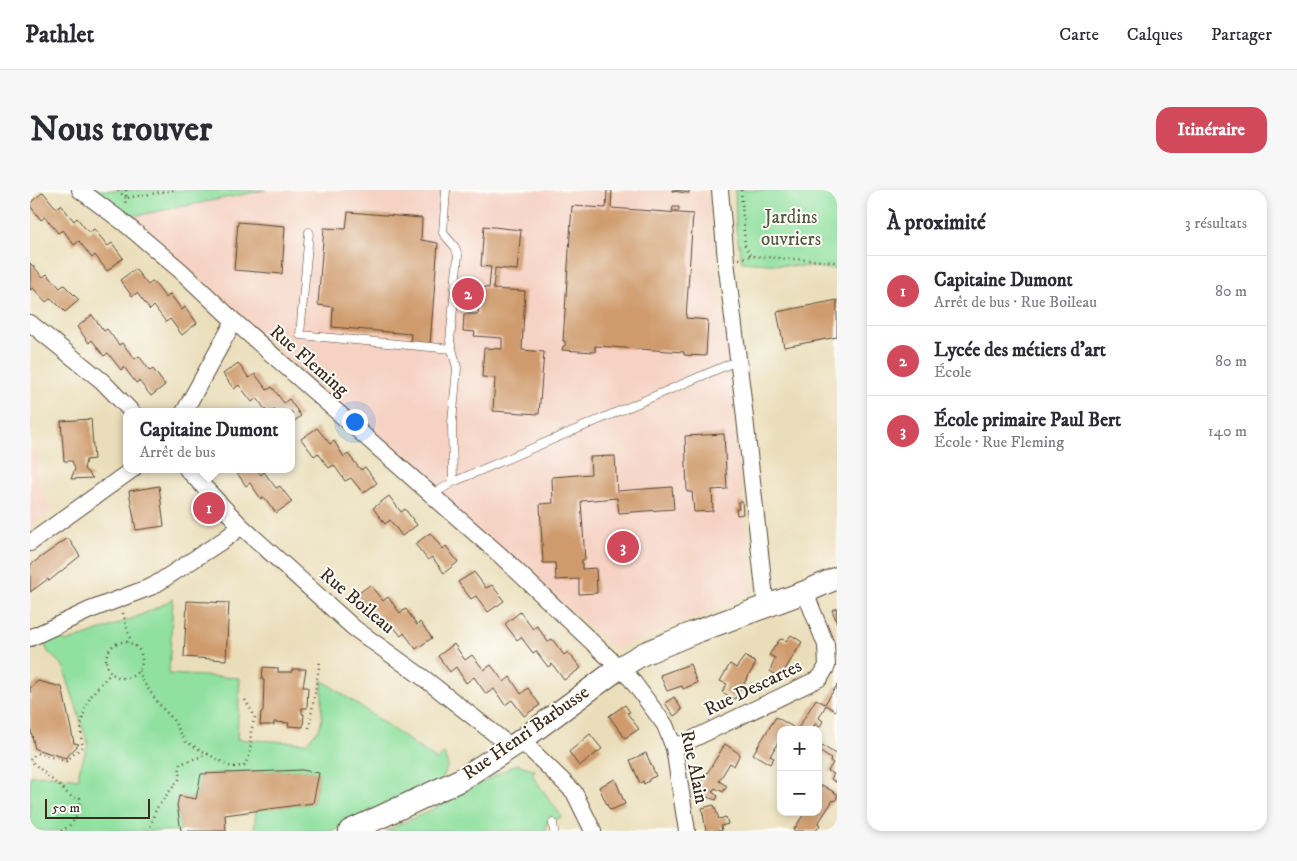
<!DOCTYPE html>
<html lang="fr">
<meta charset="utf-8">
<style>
:root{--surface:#fff;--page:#f7f7f7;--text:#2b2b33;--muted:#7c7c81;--line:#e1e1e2;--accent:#d1495b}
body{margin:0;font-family:"IM FELL DW Pica",serif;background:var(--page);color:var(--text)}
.controls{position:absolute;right:15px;bottom:15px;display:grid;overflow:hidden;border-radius:10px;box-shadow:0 2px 8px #0003}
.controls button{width:45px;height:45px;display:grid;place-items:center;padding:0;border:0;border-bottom:1px solid var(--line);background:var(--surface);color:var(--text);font:25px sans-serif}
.scale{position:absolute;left:15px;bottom:12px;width:105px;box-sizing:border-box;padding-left:5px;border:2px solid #3b2a1e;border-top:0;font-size:14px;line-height:18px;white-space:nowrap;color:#3b2a1e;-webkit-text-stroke:4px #fdfcf7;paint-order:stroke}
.you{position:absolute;left:324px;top:231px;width:18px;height:18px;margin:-12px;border:4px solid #fff;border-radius:50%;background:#1a73e8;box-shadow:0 0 0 8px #1a73e833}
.badge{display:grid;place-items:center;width:32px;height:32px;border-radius:50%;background:var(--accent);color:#fff;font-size:16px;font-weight:700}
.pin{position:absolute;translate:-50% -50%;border:2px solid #fff;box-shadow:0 1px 5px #0006}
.popup{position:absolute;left:93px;top:218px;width:172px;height:65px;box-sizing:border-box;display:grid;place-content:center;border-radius:10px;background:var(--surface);filter:drop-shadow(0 1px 4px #0005);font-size:16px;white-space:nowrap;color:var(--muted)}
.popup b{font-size:19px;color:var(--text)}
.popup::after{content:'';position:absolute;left:50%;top:100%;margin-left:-10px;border:10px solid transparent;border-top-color:var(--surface)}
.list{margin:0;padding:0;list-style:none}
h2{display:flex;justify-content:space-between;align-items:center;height:65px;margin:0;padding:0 20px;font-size:21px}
h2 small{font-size:16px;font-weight:400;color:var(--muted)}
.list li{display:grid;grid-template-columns:32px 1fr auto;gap:15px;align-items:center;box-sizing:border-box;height:70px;padding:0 20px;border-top:1px solid var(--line)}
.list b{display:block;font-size:19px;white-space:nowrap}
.list p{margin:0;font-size:16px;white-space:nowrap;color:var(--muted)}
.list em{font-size:16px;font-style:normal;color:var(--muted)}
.map{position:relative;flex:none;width:807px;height:641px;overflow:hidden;border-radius:15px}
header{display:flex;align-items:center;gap:30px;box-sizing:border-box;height:70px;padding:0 25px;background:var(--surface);border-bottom:1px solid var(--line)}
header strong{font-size:24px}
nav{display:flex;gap:28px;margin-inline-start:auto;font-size:18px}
.intro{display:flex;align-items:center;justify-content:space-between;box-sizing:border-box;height:120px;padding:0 30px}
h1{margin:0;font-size:35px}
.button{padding:12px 22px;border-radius:15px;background:var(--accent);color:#fff;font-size:18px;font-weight:700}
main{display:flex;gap:30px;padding:0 30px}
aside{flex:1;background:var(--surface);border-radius:15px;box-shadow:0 2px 8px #0003}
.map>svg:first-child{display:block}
.built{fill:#f5d2c3}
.green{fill:#90e09f;stroke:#66855e}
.building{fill:#cf9b6d}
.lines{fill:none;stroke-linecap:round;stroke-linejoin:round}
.lane-casing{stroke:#554535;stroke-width:9}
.street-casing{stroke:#554535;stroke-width:18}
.secondary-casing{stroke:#554535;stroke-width:24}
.path{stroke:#554535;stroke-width:2.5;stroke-dasharray:1 4;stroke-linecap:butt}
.lane{stroke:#fff;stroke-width:8}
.street{stroke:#fff;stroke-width:16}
.secondary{stroke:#fff;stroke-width:22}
.labels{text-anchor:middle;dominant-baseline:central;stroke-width:4;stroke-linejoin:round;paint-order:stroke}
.park-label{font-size:19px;fill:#50583e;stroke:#fdfcf7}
.street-label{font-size:19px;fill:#3b2a1e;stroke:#fdfcf7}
</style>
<header>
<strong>Pathlet</strong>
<nav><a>Carte</a><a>Calques</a><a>Partager</a></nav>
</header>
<div class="intro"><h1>Nous trouver</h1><a class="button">Itinéraire</a></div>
<main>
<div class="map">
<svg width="807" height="641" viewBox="0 0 807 641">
<rect width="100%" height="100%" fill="#fdfcf7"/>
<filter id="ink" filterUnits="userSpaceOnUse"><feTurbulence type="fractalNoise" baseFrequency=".02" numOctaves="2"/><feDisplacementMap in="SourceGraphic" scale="10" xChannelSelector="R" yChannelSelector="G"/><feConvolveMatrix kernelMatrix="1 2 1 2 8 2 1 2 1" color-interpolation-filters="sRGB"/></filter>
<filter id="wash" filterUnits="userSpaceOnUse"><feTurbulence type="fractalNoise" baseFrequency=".0096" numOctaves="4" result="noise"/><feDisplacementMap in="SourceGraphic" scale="20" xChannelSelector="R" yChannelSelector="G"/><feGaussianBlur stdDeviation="1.12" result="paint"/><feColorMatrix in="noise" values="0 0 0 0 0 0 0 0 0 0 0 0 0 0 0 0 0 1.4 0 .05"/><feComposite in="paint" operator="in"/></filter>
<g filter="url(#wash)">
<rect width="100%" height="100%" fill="#eadeba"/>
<path class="built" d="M226,0h453l1,24 20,160 22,218 -3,2 -62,27 -20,7 -51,21 -168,-146 -320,-289z
M0,258l7,3 2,32 12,28 -21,15z"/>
<path class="green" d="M65,0h171l-137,27z
M705,0h102v79l-95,-7 -6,-32z
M143,409l-4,75 71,4 -3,61 69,4 13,-14 3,-10v-39l115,80 7,-7 4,13 -6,14 -20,12 -88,39h-80l2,-21 57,-7 6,-30 -17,-3 -101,4 -5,25 -17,-3 -2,9 4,26h-151v-55l21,-1 28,4v-8l9,-27 -25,-78 -15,-14 -5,-11 16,-7 6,8c37,-12 75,-24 108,-43z
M487,574l18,6 -3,5 30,42 -15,5 -1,9h-161l46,-21z"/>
<g id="blocks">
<path class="building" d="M577,0h5l-1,18 82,6 -7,104 22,2 -2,36 -22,-1v-3l-89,-6v6l-33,-2 1,-4h2v-5h-2l9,-135 34,2z
M642,0h17v3l-17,-2z
M13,2l13,16 5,-3 13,16 3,-3 12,15 5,-4 14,17 4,-3 11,15 -16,13 -12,-16 -3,3 -13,-17 -5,4 -11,-15 -5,3 -13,-16 -4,3 -11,-14v-3z
M643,17h6v4h-7z
M318,22l74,6 -1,22 17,3 -8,102 -20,-2 1,-9 -79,-7 1,-20 -15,-2 6,-77 22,1z
M208,32l47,4 -3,48 -48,-4z
M454,36l37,4 -4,40 -22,-2 -2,21 32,2 -3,59 22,2 -5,62 -46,-3 2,-33 -13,-1 2,-29 18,1v-11l-28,-2 1,-4 -12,-1 1,-17h14l2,-27 9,1 2,-21 -10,-1z
M0,73l13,14 4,-3 13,14 4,-3 15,15 -14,12 -14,-14 -5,4 -13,-14 -3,2z
M105,79l13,16 5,-4 13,17 4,-4 12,16 3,-3 12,16 -15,12 -12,-16 -4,3 -12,-16 -4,4 -13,-17 -5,3 -12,-16z
M807,110v37l-53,10 -7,-35z
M62,125l12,16 3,-2 12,16 3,-2 13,16 4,-3 11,15 3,-2 12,16 -14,11 -12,-15 -3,2 -12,-16 -3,3 -13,-17 -4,3 -12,-16 -3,3 -12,-16z
M208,173l11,15 6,-4 12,16 5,-3 12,16 5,-4 12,17 -9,7v-11h-16l-1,-2 -8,2 -10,-14 -5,4 -13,-17 -5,4 -11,-15z
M61,229l3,40 -8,1 -2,9 9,9 -22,1 4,-10 -3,-8h-8l-3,-40z
M287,238l13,16 4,-3 10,16 4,-3 13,16 4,-3 12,16 -14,10 -12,-15 -6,3 -11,-16 -5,3 -11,-15 -4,3 -13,-17z
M694,244l3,55 -15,1 1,21 -19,1 -2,-20h-5l-2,-56z
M585,266l2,35 55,-4 2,22 -55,4 -2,-15 -36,3 4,59h-3v9l14,-1 1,25 -18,1v-15l-23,1 -1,-17h-12l-3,-59 13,-1 -1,-26 39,-3 -1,-17z
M199,279h28l4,6 3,-3 12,16 4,-2 12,16 -16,11 -12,-16 -3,2 -11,-16 -4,3 -11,-16 -3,2z
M129,296l5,40 -28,4 -7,-39z
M359,306l12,16 4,-3 12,16 -15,11 -12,-16 -5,4 -12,-16z
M712,311l1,13 -6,1 -1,-6h3l-1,-7z
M400,343l13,16 3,-3 12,16 -14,11 -12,-16 -4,3 -13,-16z
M38,348l12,18 -31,25 -1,-2 -18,13v-27z
M444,382l12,16 6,-3 12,16 -16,11 -12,-16 -5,3 -13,-17z
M340,395l13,16 5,-4 12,16 6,-4 11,16 3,-3 12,16 -16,11 -12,-16 -3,3 -12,-15 -4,3 -13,-16 -4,3 -13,-15z
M157,411l42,2 -3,57 -42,-3z
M807,418v15l-5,-13z
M490,422l13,17 4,-3 11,16 4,-3 12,16 4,-3 13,16 -17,12 -12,-16 -4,3 -12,-16 -3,2 -12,-16 -4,3 -12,-16z
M761,445l11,7 -22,36 -10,-7 5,-13 -6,-3 10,-15 3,-1 4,2z
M424,454l11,16 7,-5 12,15 7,-5 13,17 6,-5 11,17 7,-6 12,17 -16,11 -12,-16 -7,5 -11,-16 -8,5 -12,-17 -8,6 -10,-16 -6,5 -12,-16z
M715,466l11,7 -21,36 -13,-7 5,-8 -7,-3 10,-17 6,4z
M660,474l7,19 -14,6 -1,-3 -15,5 -7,-16z
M233,477l15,1v4h14v-3h14l-3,18h5l-1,21h-5v6h2l-1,13 -15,-1 1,-3 -15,-1v3h-14l1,-13h2l1,-32h-2z
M8,491l24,6 12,56 5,1 -13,14 -31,-9 -5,-23v-38z
M807,495v23l-2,3 -9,-6 -7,13 4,3 -3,6 -5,-3 -3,6h-15l19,-31 9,5z
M644,507l8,13 -8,6 -9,-13z
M595,515l5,7 -3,1 12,16 -14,9 -16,-22z
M746,527l17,10 -1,3 -7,-2 -4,2v7l-11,19 4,2 -4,6 -17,-10z
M560,544l12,15 -23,17 -10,-14z
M695,554l15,10 -6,12 -4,-3 -11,18 8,5 -4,6 -8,-4 -3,4 6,4 -2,4 -21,-7z
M793,556l14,9v28l-6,-4 3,-5 -6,-3 5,-8 -3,-2 1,-2 -12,-8z
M616,563l10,23 -7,3v2l-5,3 -1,-3 -3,2 -10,-23z
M272,580l17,3 -6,30 -88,12 1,16h-45l-4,-26 2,-9 17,3 5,-25z
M585,589l10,25 -14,6 -3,-3 -9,-20z
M792,595l15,9v4l-2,3 -2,-1 -12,19 -3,4 2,2 -4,6h-23l12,-19h13v-21z
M684,615l5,14 7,-2 2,7 -7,2 1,5h-16l-4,-23z"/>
</g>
</g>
<g filter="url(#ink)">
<use href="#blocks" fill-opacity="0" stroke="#554535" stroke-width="1"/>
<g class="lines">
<g class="lane-casing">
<path id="lane" d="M416,0l-3,43 12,14 3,8 -8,86 7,27 -5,55 1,59
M279,42l-9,103 152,14
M402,305l21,-13 286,-122
M523,633l1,8"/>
</g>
<g class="street-casing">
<path id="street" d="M50,0l43,32 58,49 53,50 266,234 131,124 34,46 9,23 13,83
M690,0l6,71 16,130 23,207 6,5
M0,133l72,58 30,31
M154,222l50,-91
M157,279l54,57 113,102 71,51 80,63 21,4 5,4 43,42 19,39
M0,353l103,-74
M0,448l60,-28 63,-24 72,-47 16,-13
M644,558l146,-70 7,-12 -1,-21 -21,-53"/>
</g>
<g class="secondary-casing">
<path id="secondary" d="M320,641l110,-51 56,-36 103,-76 24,-14 50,-21 112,-41 32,-14"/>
</g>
<path class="path" d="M88,0l8,8 -1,7
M96,0v8l48,-8
M711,0l4,55 6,11
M709,69l12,-3 86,6
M93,423l7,26 -2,3
M76 470a18 18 0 1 1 36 0a18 18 0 1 1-36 0Z
M109,481l5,12 12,17 7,9 9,9 14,24 22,12
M279,538l11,-67
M31,641c13,-6 20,-19 19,-33h-7l-43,-38 6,-7 30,8 17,-15c-5,-14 0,-35 7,-48 5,-9 14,-17 21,-25
M119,641l7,-22 23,-30 1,-15 28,-10 23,13 13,-1 6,-11 1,-24 4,-14 -11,-19"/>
<use href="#lane" class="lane"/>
<use href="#street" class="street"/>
<use href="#secondary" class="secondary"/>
</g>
</g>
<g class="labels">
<g class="park-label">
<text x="761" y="27">Jardins<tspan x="761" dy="22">ouvriers</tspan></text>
</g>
<g class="street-label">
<text transform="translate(279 171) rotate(41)">Rue Fleming</text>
<text transform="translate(327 411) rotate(40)">Rue Boileau</text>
<text transform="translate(723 498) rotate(-26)">Rue Descartes</text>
<text transform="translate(496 543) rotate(-35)">Rue Henri Barbusse</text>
<text transform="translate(664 577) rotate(78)">Rue Alain</text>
</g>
</g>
</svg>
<div class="controls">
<button>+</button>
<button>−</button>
</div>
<div class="scale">50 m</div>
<div class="you"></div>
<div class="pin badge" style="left:179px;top:318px">1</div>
<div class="popup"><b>Capitaine Dumont</b>Arrêt de bus</div>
<div class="pin badge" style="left:438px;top:104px">2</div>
<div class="pin badge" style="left:593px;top:357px">3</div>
</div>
<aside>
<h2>À proximité<small>3 résultats</small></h2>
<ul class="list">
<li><span class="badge">1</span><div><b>Capitaine Dumont</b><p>Arrêt de bus · Rue Boileau</p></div><em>80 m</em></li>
<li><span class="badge">2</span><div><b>Lycée des métiers d'art</b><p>École</p></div><em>80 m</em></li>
<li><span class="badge">3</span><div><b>École primaire Paul Bert</b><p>École · Rue Fleming</p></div><em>140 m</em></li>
</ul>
</aside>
</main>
